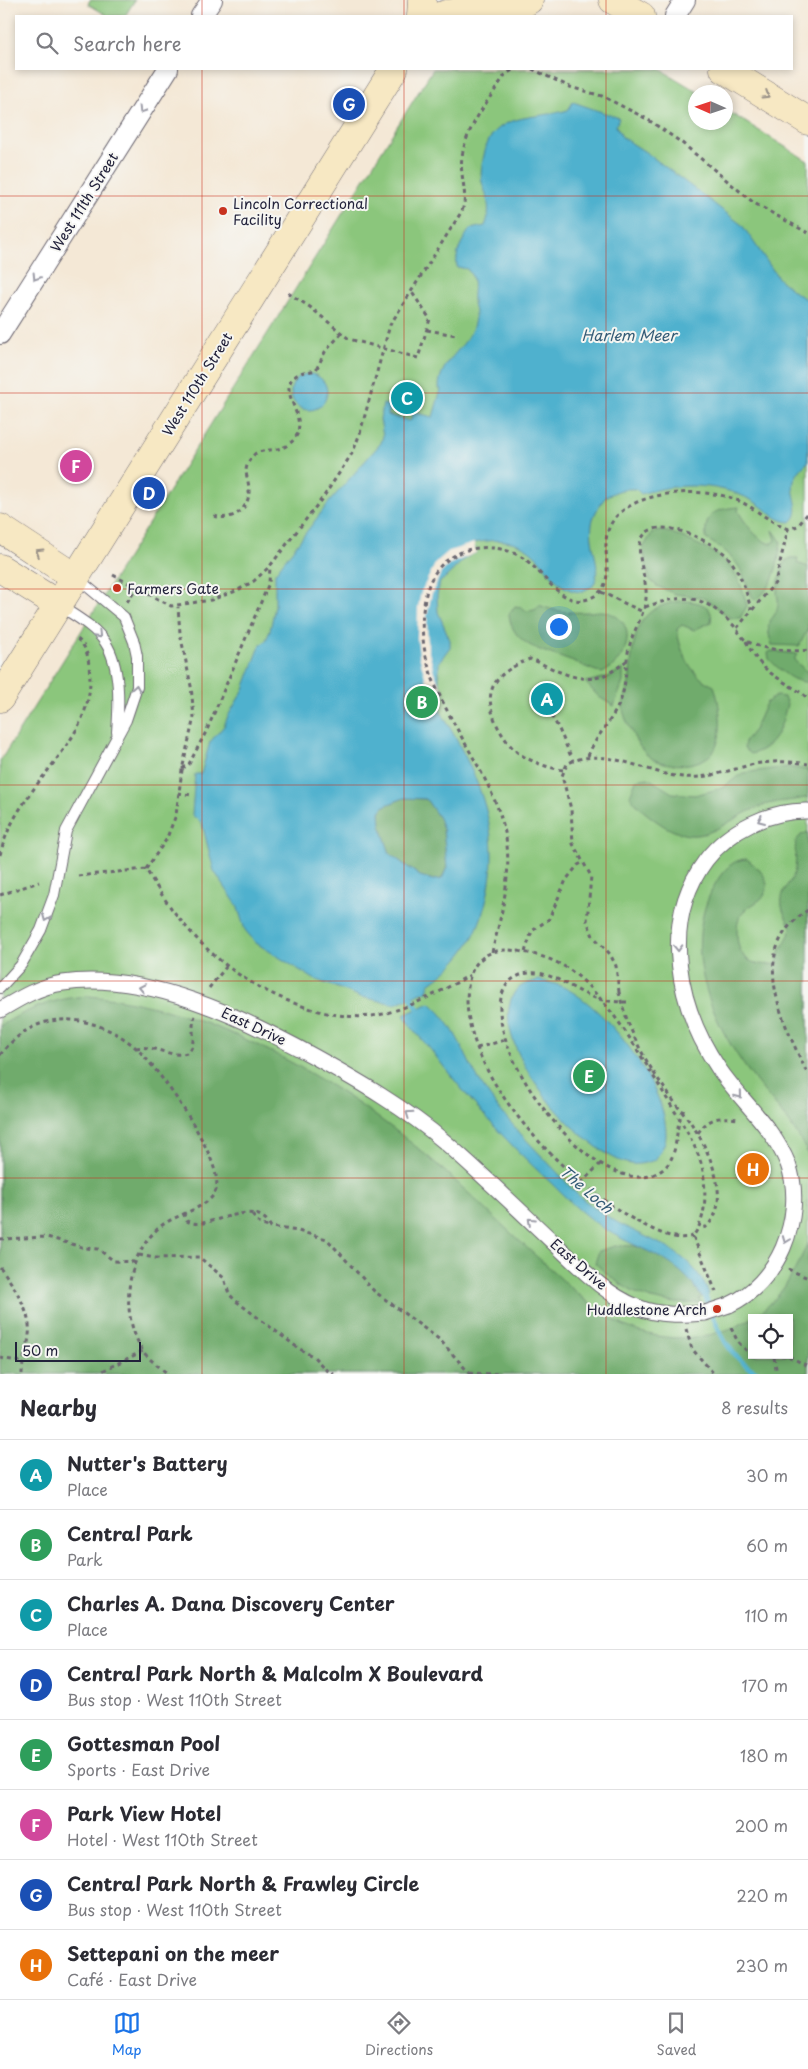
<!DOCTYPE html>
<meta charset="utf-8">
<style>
:root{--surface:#fff;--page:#f7f7f7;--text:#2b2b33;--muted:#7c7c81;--line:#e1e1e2;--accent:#1a73e8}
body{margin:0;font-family:"Playpen Sans",sans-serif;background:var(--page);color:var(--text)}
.controls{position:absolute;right:15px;bottom:15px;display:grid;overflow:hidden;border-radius:0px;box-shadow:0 2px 8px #0003}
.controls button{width:45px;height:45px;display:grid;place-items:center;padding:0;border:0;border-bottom:1px solid var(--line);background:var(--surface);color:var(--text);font:25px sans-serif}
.compass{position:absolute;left:688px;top:85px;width:45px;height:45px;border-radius:50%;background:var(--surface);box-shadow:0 2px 8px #0003;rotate:273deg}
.scale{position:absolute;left:15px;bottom:12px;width:126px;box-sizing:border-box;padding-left:5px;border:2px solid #22223b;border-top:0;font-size:14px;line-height:18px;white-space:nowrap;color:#22223b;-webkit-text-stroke:4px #f6f6f2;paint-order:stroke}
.you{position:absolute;left:558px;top:626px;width:18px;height:18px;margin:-12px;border:4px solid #fff;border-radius:50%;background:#1a73e8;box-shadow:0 0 0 8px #1a73e833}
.badge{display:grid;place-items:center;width:32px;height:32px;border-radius:50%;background:var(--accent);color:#fff;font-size:16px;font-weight:700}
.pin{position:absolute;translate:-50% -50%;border:2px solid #fff;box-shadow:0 1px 5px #0006}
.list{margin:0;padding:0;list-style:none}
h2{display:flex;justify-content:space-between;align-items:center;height:65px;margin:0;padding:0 20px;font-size:21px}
h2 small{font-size:16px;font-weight:400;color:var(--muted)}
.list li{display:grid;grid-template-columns:32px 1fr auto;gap:15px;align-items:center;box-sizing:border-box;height:70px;padding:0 20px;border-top:1px solid var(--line)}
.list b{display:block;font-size:19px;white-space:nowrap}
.list p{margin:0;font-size:16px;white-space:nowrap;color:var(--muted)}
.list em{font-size:16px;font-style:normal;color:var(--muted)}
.icon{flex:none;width:28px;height:28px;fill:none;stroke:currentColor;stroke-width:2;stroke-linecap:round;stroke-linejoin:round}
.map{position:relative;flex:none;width:808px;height:1374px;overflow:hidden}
.search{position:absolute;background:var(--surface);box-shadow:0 2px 8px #0003;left:15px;right:15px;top:15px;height:55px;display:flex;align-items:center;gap:12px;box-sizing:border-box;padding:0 18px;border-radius:0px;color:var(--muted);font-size:19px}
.sheet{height:625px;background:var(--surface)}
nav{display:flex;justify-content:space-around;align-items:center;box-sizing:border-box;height:70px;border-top:1px solid var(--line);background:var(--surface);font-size:14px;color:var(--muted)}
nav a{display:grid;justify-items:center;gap:2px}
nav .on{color:var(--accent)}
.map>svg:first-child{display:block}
.green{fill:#8bc67c;stroke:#56745c;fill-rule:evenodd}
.forest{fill:#70ab6c;stroke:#496654}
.water{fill:#50b1ce;stroke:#396a84;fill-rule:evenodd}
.pier{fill:#f4e8d6}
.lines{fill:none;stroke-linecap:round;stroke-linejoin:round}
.stream{stroke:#50b1ce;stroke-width:5}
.service-casing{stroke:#6c6771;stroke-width:12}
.pedestrian-casing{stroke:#6c6771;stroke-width:17}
.minor-casing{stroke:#6c6771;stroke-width:22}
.secondary-casing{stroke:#6c6771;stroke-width:29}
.path{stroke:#6c6771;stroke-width:3;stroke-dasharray:4 4;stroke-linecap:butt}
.service{stroke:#fff;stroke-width:10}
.pedestrian{stroke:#fff;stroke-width:15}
.minor{stroke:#fff;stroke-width:20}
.secondary{stroke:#f7e8c3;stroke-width:28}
.pedestrian-bridge-casing{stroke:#6c6771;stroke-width:17;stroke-linecap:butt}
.path-bridge{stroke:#6c6771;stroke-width:3;stroke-dasharray:4 4;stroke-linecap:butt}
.pedestrian-bridge{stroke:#fff;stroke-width:15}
.oneway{stroke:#978f86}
.oneway2{stroke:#9c9ca7}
.grid{fill:none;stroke:#c8321e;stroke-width:1;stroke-opacity:0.55}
.poi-dot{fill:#c8321e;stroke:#f6f6f2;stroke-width:2}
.labels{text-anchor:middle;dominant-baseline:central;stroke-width:4;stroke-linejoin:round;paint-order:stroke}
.street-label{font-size:14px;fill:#22223b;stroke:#f6f6f2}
.poi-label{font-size:14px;fill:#22223b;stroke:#f6f6f2;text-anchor:start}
.water-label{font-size:15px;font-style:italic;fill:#345b76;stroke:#f6f6f2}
</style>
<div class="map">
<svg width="808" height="1374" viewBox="0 0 808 1374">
<rect width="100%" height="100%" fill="#f6f6f2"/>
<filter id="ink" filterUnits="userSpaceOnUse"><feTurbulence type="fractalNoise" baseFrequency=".02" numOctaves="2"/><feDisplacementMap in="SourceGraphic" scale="10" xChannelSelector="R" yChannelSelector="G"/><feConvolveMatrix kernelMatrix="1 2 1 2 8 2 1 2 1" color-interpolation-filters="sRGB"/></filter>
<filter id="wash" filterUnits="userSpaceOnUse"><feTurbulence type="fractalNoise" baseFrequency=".0096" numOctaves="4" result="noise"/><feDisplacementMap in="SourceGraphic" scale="20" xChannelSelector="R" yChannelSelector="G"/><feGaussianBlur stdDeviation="1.12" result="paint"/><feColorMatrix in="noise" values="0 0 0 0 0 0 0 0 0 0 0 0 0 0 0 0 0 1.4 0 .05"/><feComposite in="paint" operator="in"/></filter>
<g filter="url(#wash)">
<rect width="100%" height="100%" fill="#f4e8d6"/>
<path class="green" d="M90,0h45l-10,16h-17l-20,-12z
M433,69h227l38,23h-2v30h30v-12l82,51v1213h-808v-613zM752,1318h37v37h-37z"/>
<path class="forest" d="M739,507l-1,4c8,13 18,28 32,33l6,-4 -3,-10 8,11c-2,21 -7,46 -25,59 -8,-5 -9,-17 -13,-25 -7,-18 -21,-27 -37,-36 -2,-27 10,-30 33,-32z
M660,531c12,1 20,5 30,10 35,15 48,27 57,65l-7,12h-9l-27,-20 -29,-4 -18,-8 -8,-7 -6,-31 9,-15z
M791,558h7l-1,5 11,4v62l-9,17 -27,-1c-10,-30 4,-22 6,-41 1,-4 -1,-8 -1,-12 1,-11 5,-21 8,-31z
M680,601c14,0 35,2 31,21l-17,8 -12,-5 -5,4c3,24 15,48 37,57 6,17 10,47 1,63 -11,20 -54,20 -69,5 -7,-7 -12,-16 -16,-26 -3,-5 -7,-15 -7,-21 0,-6 4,-13 5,-19 3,-11 2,-22 4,-33 5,-34 13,-48 48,-54z
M539,605c16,7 32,8 49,7 6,0 14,-2 19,0 34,11 20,50 -5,61 -13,-4 -24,-10 -37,-14 -24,-9 -53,-14 -56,-45l6,-8 6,1 6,4 8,-1z
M771,651l26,3 -3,6 14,13v9c-16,1 -29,-13 -39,-23l-1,-6z
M623,669v13l-9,24 -15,-9 -14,-15 23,-5z
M776,696l8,1 3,7c-6,23 -10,43 -36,50l-7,-6 1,-7 9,-11 12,-27z
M787,767l21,3v27c-16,5 -33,3 -49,10 -38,14 -54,43 -95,19 -14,-9 -25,-17 -34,-30l6,-16 12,-2 24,15 23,2 27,-7 21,-15z
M404,798l22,1 14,19 3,11 4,38 -5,12 -9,1 -13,-4 -30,-22 -9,-27 -1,-15 4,-6z
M808,832v323c-14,-33 -39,-55 -59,-83 -38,-51 -67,-120 -37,-182 7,-14 18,-31 35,-31 7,6 20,15 20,27 -1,16 -17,17 -25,27 -4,5 -5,13 -5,19 0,27 14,35 40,32l2,-10 13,-25c-7,-14 -15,-24 -7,-40 2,-5 6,-8 8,-13 5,-11 1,-24 3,-35l5,-6z
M88,996c134,10 279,101 375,192 30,28 60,57 91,84 19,18 38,36 61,49 43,24 95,22 137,-3v37h37v-37h-37c29,-18 42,-45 56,-75v131h-808v-348c28,-17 55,-28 88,-30z
M615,1246c7,0 17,-1 24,1 27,6 49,27 63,50l-3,1 2,5c-48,2 -71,-7 -106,-40l4,-12z"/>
<path class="water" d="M573,102l46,16 -3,8 6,11 25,16 95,72 37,54 17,14 12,7v162c-6,5 -11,11 -14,19 -4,13 10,30 -3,41 -13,0 -23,-11 -33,-18 -35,-22 -79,-22 -117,-10l-5,-5c-12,-1 -20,2 -30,8 -4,4 -6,8 -9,13 -16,27 9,54 -4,76l-12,6c-42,-2 -31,-65 -107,-49l2,10c-14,4 -23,20 -36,29l-3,14 1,16 12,28v7l-11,15v20l5,12 -10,6c37,64 71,121 53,197 -9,40 -25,64 -58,87l-2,7 -32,13 -34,-7 -47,-18 -58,-36 -11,-13 -8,-25 -23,-34 -12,-48 -10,-8 3,-41h6l9,-32 14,-16 4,-10 16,-27 16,-43 6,-6 4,-9 5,-25v-33l55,-72 51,-58 2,-7 -3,-17 3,-15 7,2 -2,9 22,6 3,-9 20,5 8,-28h-2c-1,-31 34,-42 36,-72 1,-5 -2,-10 -2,-15 -1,-13 4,-22 -6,-33l-10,-2c-2,-15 5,-26 13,-38l15,-3c7,-17 2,-28 -3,-44 -2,-9 0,-18 2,-27 8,-44 51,-35 84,-45zM404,798l22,1 13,19 4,11 4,38 -5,12 -9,1 -13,-4 -30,-22 -9,-27 -1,-15 4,-6z
M291 392a18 18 0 1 1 36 0a18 18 0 1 1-36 0Z
M538,980c10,2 20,4 29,9 42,22 100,98 99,146 0,9 -6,17 -11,25 -9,3 -19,6 -29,3 -46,-14 -139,-118 -113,-168 5,-10 15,-12 25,-15z
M430,1003c29,26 32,51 52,82 19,30 50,61 74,86 8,8 15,18 23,25 15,12 34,25 51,33 34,17 64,27 79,65l-7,3c-27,-44 -65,-45 -103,-72 -18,-12 -34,-28 -49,-43 -44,-40 -83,-84 -119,-132 -10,-12 -20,-21 -27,-35z"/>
<path class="pier" d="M474,543l2,10 -26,11 -9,9 -9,20 -5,23 1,32 6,24 10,22 -18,10 -8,-16 9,-4 -8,-29 -2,-17 1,-31 3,-15 15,-30 13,-11z"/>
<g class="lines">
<path class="stream" d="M412,999l9,15
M703,1290c14,36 21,65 57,84"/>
</g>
</g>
<g filter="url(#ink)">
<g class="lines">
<g class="service-casing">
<path id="service" d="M60,606c15,10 34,20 45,36 16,24 14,63 12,90
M0,988l21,-23 20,-35 13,-35 12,-64 60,-111 11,-33v-31l-3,-14 -10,-25 -47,-39"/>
</g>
<g class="pedestrian-casing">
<path id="pedestrian" d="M0,1010c20,-12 40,-24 63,-27 84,-12 181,35 252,74 45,25 90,51 130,85 37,32 72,66 108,100 25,23 51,52 84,65 22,9 45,8 68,6
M729,1305c24,-11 43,-32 54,-57 11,-26 15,-57 5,-84 -15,-37 -47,-63 -69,-95 -41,-61 -60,-146 -13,-209 23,-30 64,-50 102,-49"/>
</g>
<g class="minor-casing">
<path id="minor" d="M201,16l11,-16
M675,16l10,-16
M0,334l168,-265"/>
</g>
<g class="secondary-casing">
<path id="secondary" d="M613,0l28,16
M421,16l1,-16
M439,16c31,-10 62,5 90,-16
M724,69l84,52
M0,528l76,50
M0,568l59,37
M0,698l394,-629"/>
</g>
<path class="path" d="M532,69l38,18 32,9 45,23 35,24 72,60 54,30
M288,293l22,14 39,32 69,19 12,-39 -19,-28
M427,330l29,5
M214,516c18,6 36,-7 35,-26 0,-7 -3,-14 -3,-20 1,-7 5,-13 10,-17 11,-5 23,-1 33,-9 30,-22 -22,-57 12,-71 4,-2 10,-1 15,-3l9,-18 17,-19
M113,575l58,31 40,-6 25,-9 18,-10 16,-15 54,-70 29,-44 7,-19 30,-108 72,-114c7,-19 -3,-34 0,-54 4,-30 27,-57 43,-82l9,-6
M601,592l42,20
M127,602l9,-14
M645,607c39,-13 56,-14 87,17 5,4 9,14 15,17 14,9 45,11 61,9
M737,628l38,-45 13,-54 10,-3 10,-13
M746,641c16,34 34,36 62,57
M547,709l11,18 15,34
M588,756c7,-19 23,-34 31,-52 9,-20 5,-40 11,-60 4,-15 15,-30 16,-46 2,-18 -12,-45 -4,-60 13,-25 69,3 84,17 13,14 21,37 25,55
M182,769l7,-5 18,-34 62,-147 1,-17
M563,770c-14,-2 -28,-7 -40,-14 -11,-6 -19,-18 -25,-29 -18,-37 -3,-54 32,-68 8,2 13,6 21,9 30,14 49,16 75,-7
M178,793l14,2
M0,855c5,-20 13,-36 24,-52 29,-45 73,-78 65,-137 -1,-12 -4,-23 -15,-29
M146,869l20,-29 10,-25 6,-45 12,-53 -3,-31 -11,-53 -2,-26
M78,876l68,-7c37,65 86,114 159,138 25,8 52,13 78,7 31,-8 59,-23 87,-39
M0,895l39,-13
M808,910c-64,41 -24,113 0,165
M492,952c10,-39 22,-84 12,-124 -20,-79 -97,-142 -79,-229 3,-17 11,-33 27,-42 21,-14 53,-12 74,3 19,14 40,55 70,35 16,-10 10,-33 10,-48 -3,-55 83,-61 122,-50 23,6 38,24 60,32
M525,952l7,-21 17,-12 17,-39 12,-15 6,-3
M209,988l17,-21
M619,992l-3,-26 -6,-12 -17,-18 -6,-15 4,-45 -18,-32 -2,-35 -9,-33 5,-12c36,-20 79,10 116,13 26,2 46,-7 71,-13 18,-3 36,-3 54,0
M627,1002c-13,0 -25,-1 -37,-6 -23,-9 -48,-33 -74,-19 -64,35 80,240 146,193 20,-15 10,-44 23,-62
M136,1048c19,-4 36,12 53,4 8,-11 1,-24 6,-36
M477,1048l28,-8
M0,1055c19,-24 41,-37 71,-35 22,1 49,13 65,28 23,21 89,112 80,142 -6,18 -40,24 -55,36 -36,29 -42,87 -18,125 5,8 17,16 25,23
M691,1123c17,25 43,79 15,104l-6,1
M698,1133c11,-16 22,-17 40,-14
M581,1183l20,-20
M183,1213l4,8c16,11 56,-19 77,-3 3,2 5,6 7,9l27,4 29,8 47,52 66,49 30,34
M252,1215l9,10 9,2
M693,1236c-18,6 -37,-5 -53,-13 -69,-37 -173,-140 -173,-224 1,-15 2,-30 14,-40 12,-11 27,-10 42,-7 18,3 37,10 51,21 38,31 64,78 89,119 14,24 34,51 40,79 3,21 4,48 -10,65l23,56
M0,1239l47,-2 38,11 13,1 16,12 21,1
M139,1255l16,3 44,-1 25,21 5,16 7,7 62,47 16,9 11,12 9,5
M0,1267c13,17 32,46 29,68 -1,14 -7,25 -7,39
M788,1269l20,9
M731,1328l7,14 13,13 37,1 20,10
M686,1329l6,20 22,25
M774,1357l3,17
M0,1358l23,4
M469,1373l30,1
M96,1374l47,-23"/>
<use href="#service" class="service"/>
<use href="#pedestrian" class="pedestrian"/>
<use href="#minor" class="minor"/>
<use href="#secondary" class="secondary"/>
<g class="pedestrian-bridge-casing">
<path id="pedestrian-bridge" d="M705,1313l24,-8"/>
</g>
<path class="path-bridge" d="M619,992c11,50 40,92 72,131"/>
<use href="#pedestrian-bridge" class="pedestrian-bridge"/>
</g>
<defs><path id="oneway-chevron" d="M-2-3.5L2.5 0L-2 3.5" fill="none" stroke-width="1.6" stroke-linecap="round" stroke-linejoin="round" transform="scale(1.25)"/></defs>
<g class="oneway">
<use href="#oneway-chevron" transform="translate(766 95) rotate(32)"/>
<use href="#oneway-chevron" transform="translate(39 552) rotate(-148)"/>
</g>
<g class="oneway2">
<use href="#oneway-chevron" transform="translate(142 110) rotate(122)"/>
<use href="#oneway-chevron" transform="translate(36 277) rotate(122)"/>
<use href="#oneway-chevron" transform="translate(98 635) rotate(46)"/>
<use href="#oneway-chevron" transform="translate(136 688) rotate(-81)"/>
<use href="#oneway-chevron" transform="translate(761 820) rotate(156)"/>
<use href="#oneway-chevron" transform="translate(46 918) rotate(112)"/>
<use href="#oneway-chevron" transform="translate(678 948) rotate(88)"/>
<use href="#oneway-chevron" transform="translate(142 988) rotate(-169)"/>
<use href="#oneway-chevron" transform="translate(739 1095) rotate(51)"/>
<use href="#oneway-chevron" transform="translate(409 1114) rotate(-145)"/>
<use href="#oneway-chevron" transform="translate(531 1221) rotate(-137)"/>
<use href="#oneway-chevron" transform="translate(786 1240) rotate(111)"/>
</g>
</g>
<path class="grid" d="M202,0v16M404,0v16M606,0v16M202,69v1305M404,69v1305M606,69v1305M0,196h808M0,393h808M0,589h808M0,785h808M0,981h808M0,1178h808"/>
<g class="poi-dot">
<circle cx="223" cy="211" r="5"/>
<circle cx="117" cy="588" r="5"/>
<circle cx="717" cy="1309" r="5"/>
</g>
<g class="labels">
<g class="street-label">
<text transform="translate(84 202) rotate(-58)">West 111th Street</text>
<text transform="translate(197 384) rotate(-58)">West 110th Street</text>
<text transform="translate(254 1026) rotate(25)">East Drive</text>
<text transform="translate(579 1264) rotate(41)">East Drive</text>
</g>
<g class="poi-label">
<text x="233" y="203">Lincoln Correctional<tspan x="233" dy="16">Facility</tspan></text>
<text x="127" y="588">Farmers Gate</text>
<text x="707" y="1309" text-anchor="end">Huddlestone Arch</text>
</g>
<g class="water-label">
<text x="629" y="334">Harlem Meer</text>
<text transform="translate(587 1189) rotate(41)">The Loch</text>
</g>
</g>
</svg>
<div class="controls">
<button><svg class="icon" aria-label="locate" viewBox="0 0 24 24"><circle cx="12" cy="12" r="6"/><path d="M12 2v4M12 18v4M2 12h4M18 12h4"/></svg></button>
</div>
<svg class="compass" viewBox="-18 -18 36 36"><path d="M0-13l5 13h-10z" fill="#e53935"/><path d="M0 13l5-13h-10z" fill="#7c7c81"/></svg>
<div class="scale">50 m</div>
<div class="you"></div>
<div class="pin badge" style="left:547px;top:699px;background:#0f9aa8">A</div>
<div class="pin badge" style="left:422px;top:702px;background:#2e9e5b">B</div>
<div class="pin badge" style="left:407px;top:398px;background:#0f9aa8">C</div>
<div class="pin badge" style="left:149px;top:493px;background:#1a4fb4">D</div>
<div class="pin badge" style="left:589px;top:1076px;background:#2e9e5b">E</div>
<div class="pin badge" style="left:76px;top:466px;background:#d1479c">F</div>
<div class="pin badge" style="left:349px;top:104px;background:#1a4fb4">G</div>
<div class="pin badge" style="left:753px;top:1169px;background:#e8710a">H</div>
<div class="search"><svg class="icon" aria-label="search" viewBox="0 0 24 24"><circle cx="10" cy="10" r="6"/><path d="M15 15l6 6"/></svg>Search here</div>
</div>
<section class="sheet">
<h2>Nearby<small>8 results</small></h2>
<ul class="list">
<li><span class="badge" style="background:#0f9aa8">A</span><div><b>Nutter's Battery</b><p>Place</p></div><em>30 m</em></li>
<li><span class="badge" style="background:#2e9e5b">B</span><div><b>Central Park</b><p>Park</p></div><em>60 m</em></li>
<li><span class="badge" style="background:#0f9aa8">C</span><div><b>Charles A. Dana Discovery Center</b><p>Place</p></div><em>110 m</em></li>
<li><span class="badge" style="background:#1a4fb4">D</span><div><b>Central Park North &amp; Malcolm X Boulevard</b><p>Bus stop · West 110th Street</p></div><em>170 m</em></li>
<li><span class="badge" style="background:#2e9e5b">E</span><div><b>Gottesman Pool</b><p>Sports · East Drive</p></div><em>180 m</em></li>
<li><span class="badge" style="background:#d1479c">F</span><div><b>Park View Hotel</b><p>Hotel · West 110th Street</p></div><em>200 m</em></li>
<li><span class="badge" style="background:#1a4fb4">G</span><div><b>Central Park North &amp; Frawley Circle</b><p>Bus stop · West 110th Street</p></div><em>220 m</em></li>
<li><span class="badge" style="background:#e8710a">H</span><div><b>Settepani on the meer</b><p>Café · East Drive</p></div><em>230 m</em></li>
</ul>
</section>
<nav>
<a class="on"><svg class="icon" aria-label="map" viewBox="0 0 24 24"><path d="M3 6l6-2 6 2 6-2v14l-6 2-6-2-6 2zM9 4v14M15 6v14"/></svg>Map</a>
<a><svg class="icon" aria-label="directions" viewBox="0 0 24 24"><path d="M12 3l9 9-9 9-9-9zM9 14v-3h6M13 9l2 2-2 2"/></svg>Directions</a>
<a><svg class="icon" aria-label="saved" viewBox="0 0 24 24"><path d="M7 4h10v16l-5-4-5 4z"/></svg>Saved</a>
</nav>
